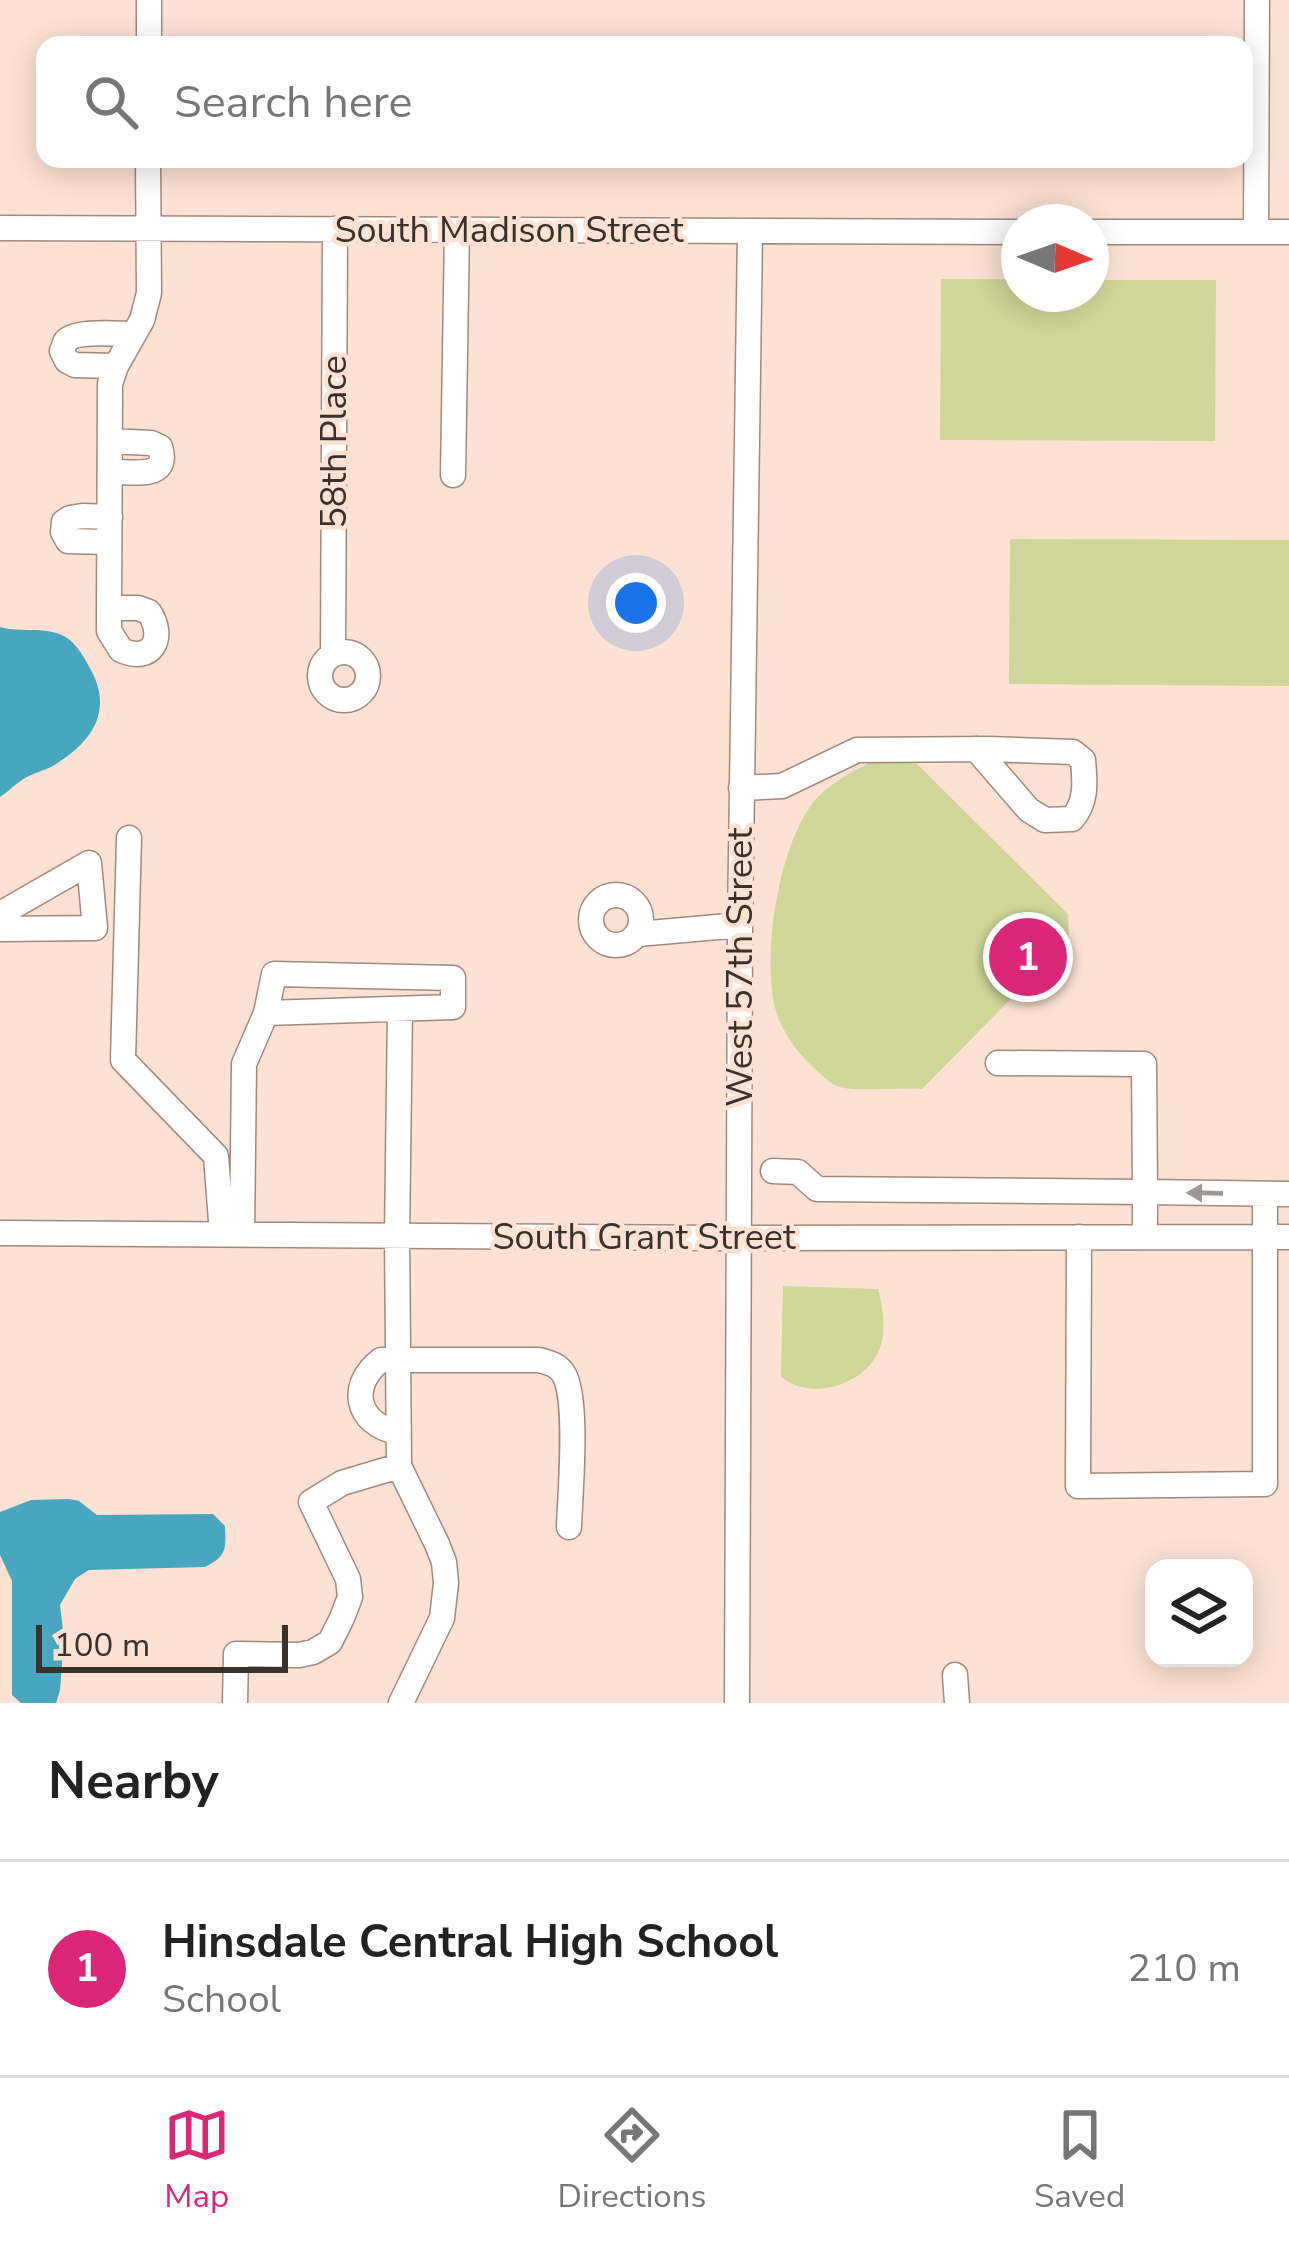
<!DOCTYPE html>
<style>
:root{--surface:#fff;--page:#f2f2f2;--text:#222;--muted:#767676;--line:#e0e0e0;--accent:#db2777}
body{margin:0;font-family:"Nunito Sans",sans-serif;background:var(--page);color:var(--text)}
.controls{position:absolute;right:36px;bottom:36px;display:grid;overflow:hidden;border-radius:24px;box-shadow:0 6px 30px #0003}
.controls button{width:108px;height:108px;display:grid;place-items:center;padding:0;border:0;border-bottom:3px solid var(--line);background:var(--surface);color:var(--text);font:60px sans-serif}
.compass{position:absolute;left:1001px;top:204px;width:108px;height:108px;border-radius:50%;background:var(--surface);box-shadow:0 6px 30px #0003;rotate:92deg}
.scale{position:absolute;left:36px;bottom:30px;width:252px;box-sizing:border-box;padding-left:12px;border:6px solid #3b312b;border-top:0;font-size:33px;line-height:42px;white-space:nowrap;color:#3b312b;-webkit-text-stroke:9px #fde2d4;paint-order:stroke}
.you{position:absolute;left:636px;top:603px;width:42px;height:42px;margin:-30px;border:9px solid #fff;border-radius:50%;background:#1a73e8;box-shadow:0 0 0 18px #1a73e833}
.badge{display:grid;place-items:center;width:78px;height:78px;border-radius:50%;background:var(--accent);color:#fff;font-size:39px;font-weight:700}
.pin{position:absolute;translate:-50% -50%;border:6px solid #fff;box-shadow:0 3px 12px #0006}
.list{margin:0;padding:0;list-style:none}
h2{display:flex;justify-content:space-between;align-items:center;height:156px;margin:0;padding:0 48px;font-size:51px}
h2 small{font-size:39px;font-weight:400;color:var(--muted)}
.list li{display:grid;grid-template-columns:78px 1fr auto;gap:36px;align-items:center;box-sizing:border-box;height:216px;padding:0 48px;border-top:3px solid var(--line)}
.list b{display:block;font-size:45px;white-space:nowrap}
.list p{margin:0;font-size:39px;white-space:nowrap;color:var(--muted)}
.list em{font-size:39px;font-style:normal;color:var(--muted)}
.icon{flex:none;width:66px;height:66px;fill:none;stroke:currentColor;stroke-width:2;stroke-linecap:round;stroke-linejoin:round}
.map{position:relative;flex:none;width:1289px;height:1703px;overflow:hidden}
.search{position:absolute;background:var(--surface);box-shadow:0 6px 30px #0003;left:36px;right:36px;top:36px;height:132px;display:flex;align-items:center;gap:30px;box-sizing:border-box;padding:0 42px;border-radius:24px;color:var(--muted);font-size:45px}
.sheet{height:372px;background:var(--surface)}
nav{display:flex;justify-content:space-around;align-items:center;box-sizing:border-box;height:168px;border-top:3px solid var(--line);background:var(--surface);font-size:33px;color:var(--muted)}
nav a{display:grid;justify-items:center;gap:6px}
nav .on{color:var(--accent)}
.map>svg:first-child{display:block}
.green{fill:#ced698}
.water{fill:#48a7be}
.lines{fill:none;stroke-linecap:round;stroke-linejoin:round}
.minor-casing{stroke:#a2897d;stroke-width:27}
.minor{stroke:#fff;stroke-width:24}
.oneway{fill:#9d9895}
.labels{text-anchor:middle;dominant-baseline:central;stroke-width:9;stroke-linejoin:round;paint-order:stroke}
.street-label{font-size:36px;fill:#3b312b;stroke:#fde2d4}
</style>
<div class="map">
<svg width="1289" height="1703" viewBox="0 0 1289 1703">
<rect width="100%" height="100%" fill="#fde2d4"/>
<path class="green" d="M941,279h78v15h72v-14h125l-1,161 -275,-1z
M1010,539l279,1v146l-280,-2z
M900,747l168,167 1,26 -147,149c-21,-2 -66,3 -83,-2 -9,-3 -21,-15 -28,-22 -13,-12 -25,-29 -32,-45 -21,-53 -1,-176 36,-220 22,-24 57,-38 85,-53z
M783,1286l95,3c5,18 8,42 2,59 -11,30 -51,48 -82,38 -6,-1 -12,-6 -17,-9z"/>
<path class="water" d="M0,627c21,6 44,-1 64,9 13,7 21,23 28,36 21,41 -2,71 -36,92 -11,7 -24,9 -34,16 -8,5 -14,12 -22,17z
M69,1499l10,2 18,14 116,-1 12,12c1,23 2,30 -20,41l-116,3 -14,9 -15,26 4,33 -4,52 -4,13h-35l-9,-8v-114l-12,-26v-43l31,-12z"/>
<g class="lines">
<g class="minor-casing">
<path id="minor" d="M149,45v-45
M0,228l1019,4
M1091,232h198
M1256,232l1,-232
M116,366l-41,-1 -8,-4 -5,-10c2,-3 2,-8 4,-10 10,-11 52,-7 67,-7
M110,441l41,2 9,4c11,34 -29,24 -50,25
M453,475l4,-245
M109,542l-41,-1 -5,-9 1,-10 6,-4 12,-2 28,1
M109,608h29l11,4c17,26 3,52 -28,38l-12,-19v-20l1,-227 6,-18 26,-46 7,-27 -1,-134
M320 676a24 24 0 1 1 48 0a24 24 0 1 1-48 0Z
M333,654l2,-425
M741,788l41,-2 75,-36 131,-1 85,3 10,8c2,23 4,42 -11,59l-27,1 -16,-10 -53,-61
M129,838l-6,222 93,96 6,78
M591 920a25 25 0 1 1 50 0a25 25 0 1 1-50 0Z
M0,914l89,-51 6,65 -95,1
M638,934l102,-9
M400,1010l-3,226 2,230 38,78 7,18 2,21 -4,35 -41,85
M998,1063l146,1 1,128 144,2
M773,1171l25,1 19,17 328,3v45
M0,1233l719,5 570,-1
M242,1234l2,-170 22,-51 187,-6v-29l-179,-4 -8,39
M1079,1237l-1,249 187,-2v-290
M397,1432c-41,-8 -49,-47 -16,-72h158c10,3 18,4 24,13 16,23 7,122 6,154
M955,1675l2,28
M235,1703l1,-49 63,1 14,-3 17,-10 12,-24 8,-21 -2,-18 -37,-77 31,-19 57,-17
M737,1703l3,-778 10,-694"/>
</g>
<use href="#minor" class="minor"/>
</g>
<defs><path id="oneway-solid" d="M-6-.8H1V-3.2L6.5 0L1 3.2V.8H-6Z" transform="scale(3)"/></defs>
<use class="oneway" href="#oneway-solid" transform="translate(1205 1193) rotate(-179)"/>
<g class="labels">
<g class="street-label">
<text x="509" y="230">South Madison Street</text>
<text transform="translate(334 442) rotate(-90)">58th Place</text>
<text transform="translate(740 967) rotate(-90)">West 57th Street</text>
<text x="644" y="1237">South Grant Street</text>
</g>
</g>
</svg>
<div class="controls">
<button><svg class="icon" aria-label="layers" viewBox="0 0 24 24"><path d="M12 4l9 5-9 5-9-5zM3 14l9 5 9-5"/></svg></button>
</div>
<svg class="compass" viewBox="-18 -18 36 36"><path d="M0-13l5 13h-10z" fill="#e53935"/><path d="M0 13l5-13h-10z" fill="#767676"/></svg>
<div class="scale">100 m</div>
<div class="you"></div>
<div class="pin badge" style="left:1028px;top:957px">1</div>
<div class="search"><svg class="icon" aria-label="search" viewBox="0 0 24 24"><circle cx="10" cy="10" r="6"/><path d="M15 15l6 6"/></svg>Search here</div>
</div>
<section class="sheet">
<h2>Nearby<small></small></h2>
<ul class="list">
<li><span class="badge">1</span><div><b>Hinsdale Central High School</b><p>School</p></div><em>210 m</em></li>
</ul>
</section>
<nav>
<a class="on"><svg class="icon" aria-label="map" viewBox="0 0 24 24"><path d="M3 6l6-2 6 2 6-2v14l-6 2-6-2-6 2zM9 4v14M15 6v14"/></svg>Map</a>
<a><svg class="icon" aria-label="directions" viewBox="0 0 24 24"><path d="M12 3l9 9-9 9-9-9zM9 14v-3h6M13 9l2 2-2 2"/></svg>Directions</a>
<a><svg class="icon" aria-label="saved" viewBox="0 0 24 24"><path d="M7 4h10v16l-5-4-5 4z"/></svg>Saved</a>
</nav>
